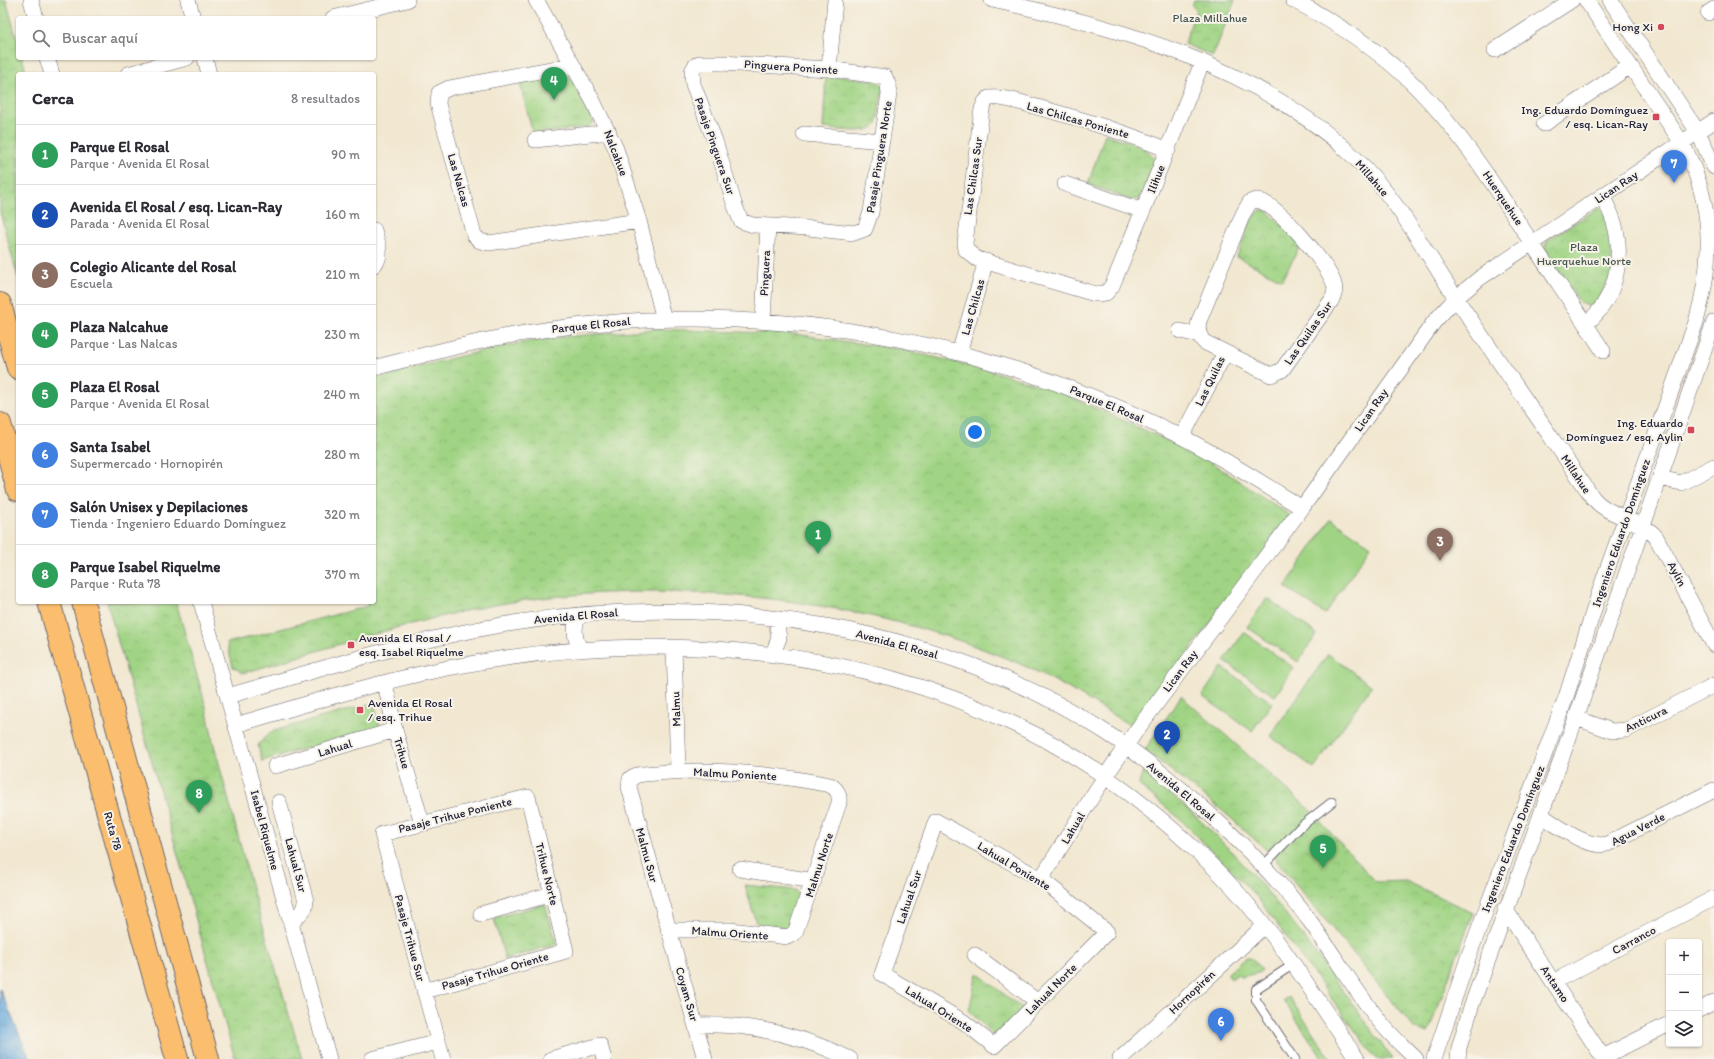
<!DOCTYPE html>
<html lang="es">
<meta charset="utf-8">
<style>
:root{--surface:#fff;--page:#f7f7f7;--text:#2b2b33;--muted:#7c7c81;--line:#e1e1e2;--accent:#d1495b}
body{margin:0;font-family:Itim,sans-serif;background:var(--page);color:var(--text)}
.controls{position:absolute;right:12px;bottom:12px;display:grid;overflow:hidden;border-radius:4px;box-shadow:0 1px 3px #0004}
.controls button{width:36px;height:36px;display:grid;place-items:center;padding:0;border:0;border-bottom:1px solid var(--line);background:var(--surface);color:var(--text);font:20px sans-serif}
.you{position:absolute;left:975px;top:432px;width:14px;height:14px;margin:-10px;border:3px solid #fff;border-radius:50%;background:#1a73e8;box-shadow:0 0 0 6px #1a73e833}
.badge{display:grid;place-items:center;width:26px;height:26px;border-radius:50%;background:var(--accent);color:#fff;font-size:13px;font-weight:700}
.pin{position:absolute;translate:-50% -33px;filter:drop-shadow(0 1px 2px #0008)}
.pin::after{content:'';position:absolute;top:21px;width:14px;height:12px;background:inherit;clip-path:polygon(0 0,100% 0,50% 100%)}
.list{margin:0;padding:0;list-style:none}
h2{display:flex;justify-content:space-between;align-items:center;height:52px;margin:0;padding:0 16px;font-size:17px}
h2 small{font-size:13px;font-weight:400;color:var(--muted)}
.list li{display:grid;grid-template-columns:26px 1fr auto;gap:12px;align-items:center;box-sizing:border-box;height:60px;padding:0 16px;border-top:1px solid var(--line)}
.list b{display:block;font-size:15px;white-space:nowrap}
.list p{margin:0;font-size:13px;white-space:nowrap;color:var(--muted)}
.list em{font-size:13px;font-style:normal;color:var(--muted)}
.icon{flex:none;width:22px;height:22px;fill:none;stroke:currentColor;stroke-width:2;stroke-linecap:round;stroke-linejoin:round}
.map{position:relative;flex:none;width:1714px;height:1059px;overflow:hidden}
.search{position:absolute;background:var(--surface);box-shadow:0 1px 3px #0004;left:16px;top:16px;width:360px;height:44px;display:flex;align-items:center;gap:10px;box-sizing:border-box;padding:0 14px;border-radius:4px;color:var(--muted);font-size:15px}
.panel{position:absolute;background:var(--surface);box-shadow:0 1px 3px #0004;left:16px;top:72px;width:360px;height:532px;border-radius:4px}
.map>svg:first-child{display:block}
.grass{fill:url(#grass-tufts);stroke:#617b60}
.park{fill:url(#park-crowns);stroke:#617b60}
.garden{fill:#a0d484;stroke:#617b60}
.water{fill:url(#water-ripples);stroke:#46668c}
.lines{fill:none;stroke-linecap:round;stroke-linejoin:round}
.service-casing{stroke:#6b6770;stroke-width:10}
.minor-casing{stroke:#6b6770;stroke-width:16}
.motorway-casing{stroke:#6b6770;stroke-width:24}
.service{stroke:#fff;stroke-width:8}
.minor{stroke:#fff;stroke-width:15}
.motorway{stroke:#fabe6e;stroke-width:22}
.poi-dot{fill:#d1495b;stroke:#f7f3e8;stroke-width:1.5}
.labels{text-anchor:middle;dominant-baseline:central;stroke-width:4;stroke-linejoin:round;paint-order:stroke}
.park-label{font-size:12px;fill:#485751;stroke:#f7f3e8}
.poi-label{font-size:12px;fill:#22223b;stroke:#f7f3e8;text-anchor:end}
.street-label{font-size:12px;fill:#22223b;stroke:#f7f3e8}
</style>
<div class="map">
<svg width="1714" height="1059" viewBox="0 0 1714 1059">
<defs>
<pattern id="grass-tufts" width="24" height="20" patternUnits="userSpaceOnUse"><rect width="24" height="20" fill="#a0d484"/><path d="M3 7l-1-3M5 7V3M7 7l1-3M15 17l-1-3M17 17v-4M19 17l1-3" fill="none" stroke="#8ab673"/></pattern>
<pattern id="park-crowns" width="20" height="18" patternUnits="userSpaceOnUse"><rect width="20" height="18" fill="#a0d484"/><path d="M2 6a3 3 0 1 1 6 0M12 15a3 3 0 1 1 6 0" fill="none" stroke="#8ab673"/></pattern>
<pattern id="water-ripples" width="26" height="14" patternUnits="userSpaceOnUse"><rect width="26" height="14" fill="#6aaadd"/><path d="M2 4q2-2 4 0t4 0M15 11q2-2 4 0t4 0" fill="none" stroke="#578ab4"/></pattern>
</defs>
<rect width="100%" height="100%" fill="#f7f3e8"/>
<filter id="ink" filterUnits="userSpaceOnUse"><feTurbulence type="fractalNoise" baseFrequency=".025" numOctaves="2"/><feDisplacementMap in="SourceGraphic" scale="8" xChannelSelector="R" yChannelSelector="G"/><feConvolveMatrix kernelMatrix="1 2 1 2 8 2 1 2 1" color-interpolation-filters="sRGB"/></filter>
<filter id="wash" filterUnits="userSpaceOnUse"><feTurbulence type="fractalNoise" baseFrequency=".012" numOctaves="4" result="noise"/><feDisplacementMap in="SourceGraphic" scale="16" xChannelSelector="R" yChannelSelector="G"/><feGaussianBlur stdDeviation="0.9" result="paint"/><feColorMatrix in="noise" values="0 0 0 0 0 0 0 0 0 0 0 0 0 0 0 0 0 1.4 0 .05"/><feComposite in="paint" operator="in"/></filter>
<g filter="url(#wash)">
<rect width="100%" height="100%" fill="#f2e8d1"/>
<path class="grass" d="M1143,770c46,38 90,80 128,126 43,52 81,109 122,163h-17l-119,-162 -77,-78 -41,-34z
M745,885l50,5 4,6 -11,29 -6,5 -26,-7z
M545,904l12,40 -52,15 -11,-41z
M1246,957l6,2 10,11c-6,6 -13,3 -20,8l-4,-4 -7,5 -4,-5z
M977,973l46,36 -29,27 -25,-25z
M1289,997l42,62h-8l-40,-59z"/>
<path class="park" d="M0,0h6l12,43v15h4l5,16h-9v204l-18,-66z
M1194,0h41l-22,56 -29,-12 12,-34 -4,-4z
M562,73l10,6 22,43 -5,5 -56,7 -14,-54z
M826,74l51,7 6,5 -6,38c-7,12 -40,5 -54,4z
M1105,134c13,5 47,12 50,27l-15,38 -10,1 -42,-16z
M1598,208h3l9,14 2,52 -17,31 -8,1 -7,-4 -32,-46 -3,-10 3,-6z
M1261,210h5l35,34 -19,36 -45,-23 15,-39z
M657,329l138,5 103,15 87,20 70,21 145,65 91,61 -156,207 -7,1c-33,-20 -66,-41 -101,-57 -118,-52 -245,-74 -373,-75 -50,0 -99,3 -148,11 -89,15 -176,45 -263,70l-10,-6 -6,-24 141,-37 -1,-4h7v-223c49,-13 97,-27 147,-36 45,-8 91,-10 136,-14z
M107,602h69l30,105 7,34 38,144 51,174h-67z
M1181,696l127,112 68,74 30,-1 67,32 -45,120 -14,-5 -142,-173 -48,-43 -79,-62z
M374,703l6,24 -118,34 -4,-16 12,-13z"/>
<path class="garden" d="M1331,519l40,27 -46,68 -40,-27z
M1267,598l50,36 -19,28 -51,-35z
M1244,632l50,36 -19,28 -51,-35z
M1328,654l44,32 -58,82 -44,-32z
M1222,667l50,36 -20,28 -50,-35z"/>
<path class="water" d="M0,989l30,70h-30z"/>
</g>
<g filter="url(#ink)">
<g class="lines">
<g class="service-casing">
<path id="service" d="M1263,866l37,-39 32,-25
M1294,964l-38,25v11l39,59"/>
</g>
<g class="minor-casing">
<path id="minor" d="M31,0l5,18
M188,0l5,18
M536,0l57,101 23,48 23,72 25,99
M992,0c126,27 265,66 361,156 43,40 71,94 103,142 45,67 91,133 137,200 17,20 47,20 63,39l58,108
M1293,0c44,23 88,51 123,87 47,47 81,103 117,158 23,35 47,70 70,106
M1610,0l88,132 16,35
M1708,13l6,-4
M333,18l74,-18
M1495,50l77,-50
M47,58l5,16
M205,58l4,16
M699,63h22l108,6 56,8 3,7 1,10 -18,118 -6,17 -11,4 -46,-5 -55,-3 -12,-4 -6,-15 -20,-65 -22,-57 -1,-13 3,-5z
M572,65l-123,23 -10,5 -1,11 36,131 6,6 9,2 150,-22
M829,69l6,-69
M128,74l59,-16
M1544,124l86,-58
M804,134l78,7
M535,140l74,-8
M1168,150c-43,-18 -87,-31 -131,-43 -15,-4 -33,-11 -48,-9l-4,4 -3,7 -17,134 1,7 11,9 118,35 11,-1 6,-7c31,-74 60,-149 90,-223
M1065,184l78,27
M1257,200c20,3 71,64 77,84 2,6 0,12 -3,17l-49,69 -11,5 -67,-33c-5,-6 -7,-13 -5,-21l44,-107 7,-12z
M374,230c3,12 10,25 0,35
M763,321l5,-95
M1586,324c37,-31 42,-87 16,-127
M1180,331l19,4
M959,353l27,-92
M374,368c42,-11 85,-23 128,-31 234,-44 466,-6 678,99 42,21 82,47 122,72
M1182,437l43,-84
M1660,478l21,5 33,-17
M201,602l128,457
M579,615c-6,13 -5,23 2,35
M674,647l4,124
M772,656l7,-18 -3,-19
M385,683l10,47 27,93
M228,696c97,-28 193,-59 292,-74 194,-30 421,3 587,111 38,25 74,55 107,85 35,32 70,67 98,106 22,31 42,65 66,95 11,15 25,27 38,40
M1576,718l36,13 14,-1 88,-45
M236,725c70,-21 141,-43 212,-57 188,-38 394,-27 568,57 70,33 134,81 189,134 61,57 106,131 152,200
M275,766l120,-36
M279,802l27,99 -1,7 -14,16
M1541,815c17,11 46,34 66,29l107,-54
M936,821l105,58 66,53 -113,114 -30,-24 -82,-48z
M740,869l74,12
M1041,879l54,-87 41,-61 166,-223 132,-186 22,-24 24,-20 234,-157
M1505,909l99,150
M481,914l71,-20
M668,930h63l56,7 8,-4 44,-130c1,-9 -2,-14 -9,-18 -57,-11 -116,-18 -174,-12 -8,1 -20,0 -26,6l-1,8 76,272
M975,955l63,47
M1553,982l161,-84
M424,991l142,-40 -38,-154 -146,37 61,225
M1699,1010l15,-8
M696,1025c54,-2 105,10 154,34
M1603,1057l66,-33
M372,1059l66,-17
M551,1059l49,-14 4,14
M1120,1059l144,-133
M1434,1059l35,-104 97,-258 37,-116 93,-259c18,-64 18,-119 -14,-179l-96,-143
M1458,1059l1,-11 12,-41 105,-289 138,-396"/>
</g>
<g class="motorway-casing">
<path id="motorway" d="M0,304l18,64
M0,424l18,66
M49,602l128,457
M83,602l125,457"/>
</g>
<use href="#service" class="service"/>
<use href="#minor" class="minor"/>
<use href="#motorway" class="motorway"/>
</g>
</g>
<g class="poi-dot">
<circle cx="1661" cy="27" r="4"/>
<rect x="1652" y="113" width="8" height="8" rx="2"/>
<rect x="1687" y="426" width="8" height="8" rx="2"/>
<rect x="347" y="641" width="8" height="8" rx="2"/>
<rect x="356" y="706" width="8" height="8" rx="2"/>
</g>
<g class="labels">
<g class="park-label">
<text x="1210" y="18">Plaza Millahue</text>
<text x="1584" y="247">Plaza<tspan x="1584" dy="14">Huerquehue Norte</tspan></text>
</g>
<g class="poi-label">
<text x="1653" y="27">Hong Xi</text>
<text x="1648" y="110">Ing. Eduardo Domínguez<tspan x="1648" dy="14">/ esq. Lican-Ray</tspan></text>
<text x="1683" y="423">Ing. Eduardo<tspan x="1683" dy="14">Domínguez / esq. Aylin</tspan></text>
<text x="359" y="638" text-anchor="start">Avenida El Rosal /<tspan x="359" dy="14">esq. Isabel Riquelme</tspan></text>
<text x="368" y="703" text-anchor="start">Avenida El Rosal<tspan x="368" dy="14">/ esq. Trihue</tspan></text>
</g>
<g class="street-label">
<text transform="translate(791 67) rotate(4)">Pinguera Poniente</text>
<text transform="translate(1078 120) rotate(16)">Las Chilcas Poniente</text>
<text transform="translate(715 146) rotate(71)">Pasaje Pinguera Sur</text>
<text transform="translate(616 153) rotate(69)">Nalcahue</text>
<text transform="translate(879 157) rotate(-81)">Pasaje Pinguera Norte</text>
<text transform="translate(973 176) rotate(-82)">Las Chilcas Sur</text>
<text transform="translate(1372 178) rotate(49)">Millahue</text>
<text transform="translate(1156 179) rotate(-68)">Ilihue</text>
<text transform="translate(459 180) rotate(74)">Las Nalcas</text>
<text transform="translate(1616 187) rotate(-34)">Lican Ray</text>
<text transform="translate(1503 198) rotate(56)">Huerquehue</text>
<text transform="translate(765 273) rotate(-87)">Pinguera</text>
<text transform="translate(973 307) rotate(-74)">Las Chilcas</text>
<text transform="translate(591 325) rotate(-6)">Parque El Rosal</text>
<text transform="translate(1308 333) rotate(-55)">Las Quilas Sur</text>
<text transform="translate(1210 381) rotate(-64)">Las Quilas</text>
<text transform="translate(1107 404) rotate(23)">Parque El Rosal</text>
<text transform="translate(1371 410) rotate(-55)">Lican Ray</text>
<text transform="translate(1576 474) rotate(56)">Millahue</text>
<text transform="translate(1621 533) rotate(-71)">Ingeniero Eduardo Domínguez</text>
<text transform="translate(1677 574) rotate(62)">Aylin</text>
<text transform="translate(576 616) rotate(-5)">Avenida El Rosal</text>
<text transform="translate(897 644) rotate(15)">Avenida El Rosal</text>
<text transform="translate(1180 671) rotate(-53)">Lican Ray</text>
<text transform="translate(676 709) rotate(-92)">Malmu</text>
<text transform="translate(1646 719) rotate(-26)">Anticura</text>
<text transform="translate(335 748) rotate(-17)">Lahual</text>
<text transform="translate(402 753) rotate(74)">Trihue</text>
<text transform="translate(735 774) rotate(3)">Malmu Poniente</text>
<text transform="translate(1181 791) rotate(40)">Avenida El Rosal</text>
<text transform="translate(455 815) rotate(-14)">Pasaje Trihue Poniente</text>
<text transform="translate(1073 828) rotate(-59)">Lahual</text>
<text transform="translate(1638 829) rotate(-27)">Agua Verde</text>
<text transform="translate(265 830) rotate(75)">Isabel Riquelme</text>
<text transform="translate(113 831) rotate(74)">Ruta 78</text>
<text transform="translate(1513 839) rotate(-69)">Ingeniero Eduardo Domínguez</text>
<text transform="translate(647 855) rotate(75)">Malmu Sur</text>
<text transform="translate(296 865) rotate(75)">Lahual Sur</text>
<text transform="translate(819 865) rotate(-72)">Malmu Norte</text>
<text transform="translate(1014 866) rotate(31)">Lahual Poniente</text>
<text transform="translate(547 874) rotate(76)">Trihue Norte</text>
<text transform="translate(909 897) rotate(-71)">Lahual Sur</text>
<text transform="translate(730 933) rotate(4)">Malmu Oriente</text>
<text transform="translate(410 938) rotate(75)">Pasaje Trihue Sur</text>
<text transform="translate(1634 940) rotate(-28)">Carranco</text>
<text transform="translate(495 971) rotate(-16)">Pasaje Trihue Oriente</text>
<text transform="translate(1555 984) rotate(56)">Antamo</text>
<text transform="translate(1051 989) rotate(-45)">Lahual Norte</text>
<text transform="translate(1192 992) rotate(-43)">Hornopirén</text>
<text transform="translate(687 994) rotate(74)">Coyam Sur</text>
<text transform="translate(939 1009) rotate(32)">Lahual Oriente</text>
</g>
</g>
</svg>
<div class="controls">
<button>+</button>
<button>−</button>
<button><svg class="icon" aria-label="layers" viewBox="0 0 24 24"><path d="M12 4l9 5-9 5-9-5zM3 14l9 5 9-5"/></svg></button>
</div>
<div class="you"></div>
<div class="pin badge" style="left:818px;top:554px;background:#2e9e5b">1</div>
<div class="pin badge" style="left:1167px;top:754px;background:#1a4fb4">2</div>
<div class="pin badge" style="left:1440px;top:561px;background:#8d6e63">3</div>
<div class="pin badge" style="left:554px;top:100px;background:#2e9e5b">4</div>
<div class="pin badge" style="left:1323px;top:868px;background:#2e9e5b">5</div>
<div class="pin badge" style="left:1221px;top:1041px;background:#3f7fe0">6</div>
<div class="pin badge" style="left:1674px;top:183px;background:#3f7fe0">7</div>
<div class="pin badge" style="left:199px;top:813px;background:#2e9e5b">8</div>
<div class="search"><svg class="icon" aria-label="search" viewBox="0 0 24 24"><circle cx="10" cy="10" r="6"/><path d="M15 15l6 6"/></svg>Buscar aquí</div>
<section class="panel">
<h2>Cerca<small>8 resultados</small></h2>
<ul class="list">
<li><span class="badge" style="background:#2e9e5b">1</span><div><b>Parque El Rosal</b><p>Parque · Avenida El Rosal</p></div><em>90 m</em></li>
<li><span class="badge" style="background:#1a4fb4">2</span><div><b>Avenida El Rosal / esq. Lican-Ray</b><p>Parada · Avenida El Rosal</p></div><em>160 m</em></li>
<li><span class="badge" style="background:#8d6e63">3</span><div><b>Colegio Alicante del Rosal</b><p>Escuela</p></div><em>210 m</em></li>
<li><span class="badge" style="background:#2e9e5b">4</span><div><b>Plaza Nalcahue</b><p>Parque · Las Nalcas</p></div><em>230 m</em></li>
<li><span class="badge" style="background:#2e9e5b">5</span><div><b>Plaza El Rosal</b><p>Parque · Avenida El Rosal</p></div><em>240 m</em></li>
<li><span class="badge" style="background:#3f7fe0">6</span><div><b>Santa Isabel</b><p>Supermercado · Hornopirén</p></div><em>280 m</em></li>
<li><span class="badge" style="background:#3f7fe0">7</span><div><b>Salón Unisex y Depilaciones</b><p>Tienda · Ingeniero Eduardo Domínguez</p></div><em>320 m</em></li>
<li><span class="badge" style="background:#2e9e5b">8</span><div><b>Parque Isabel Riquelme</b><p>Parque · Ruta 78</p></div><em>370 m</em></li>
</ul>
</section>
</div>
